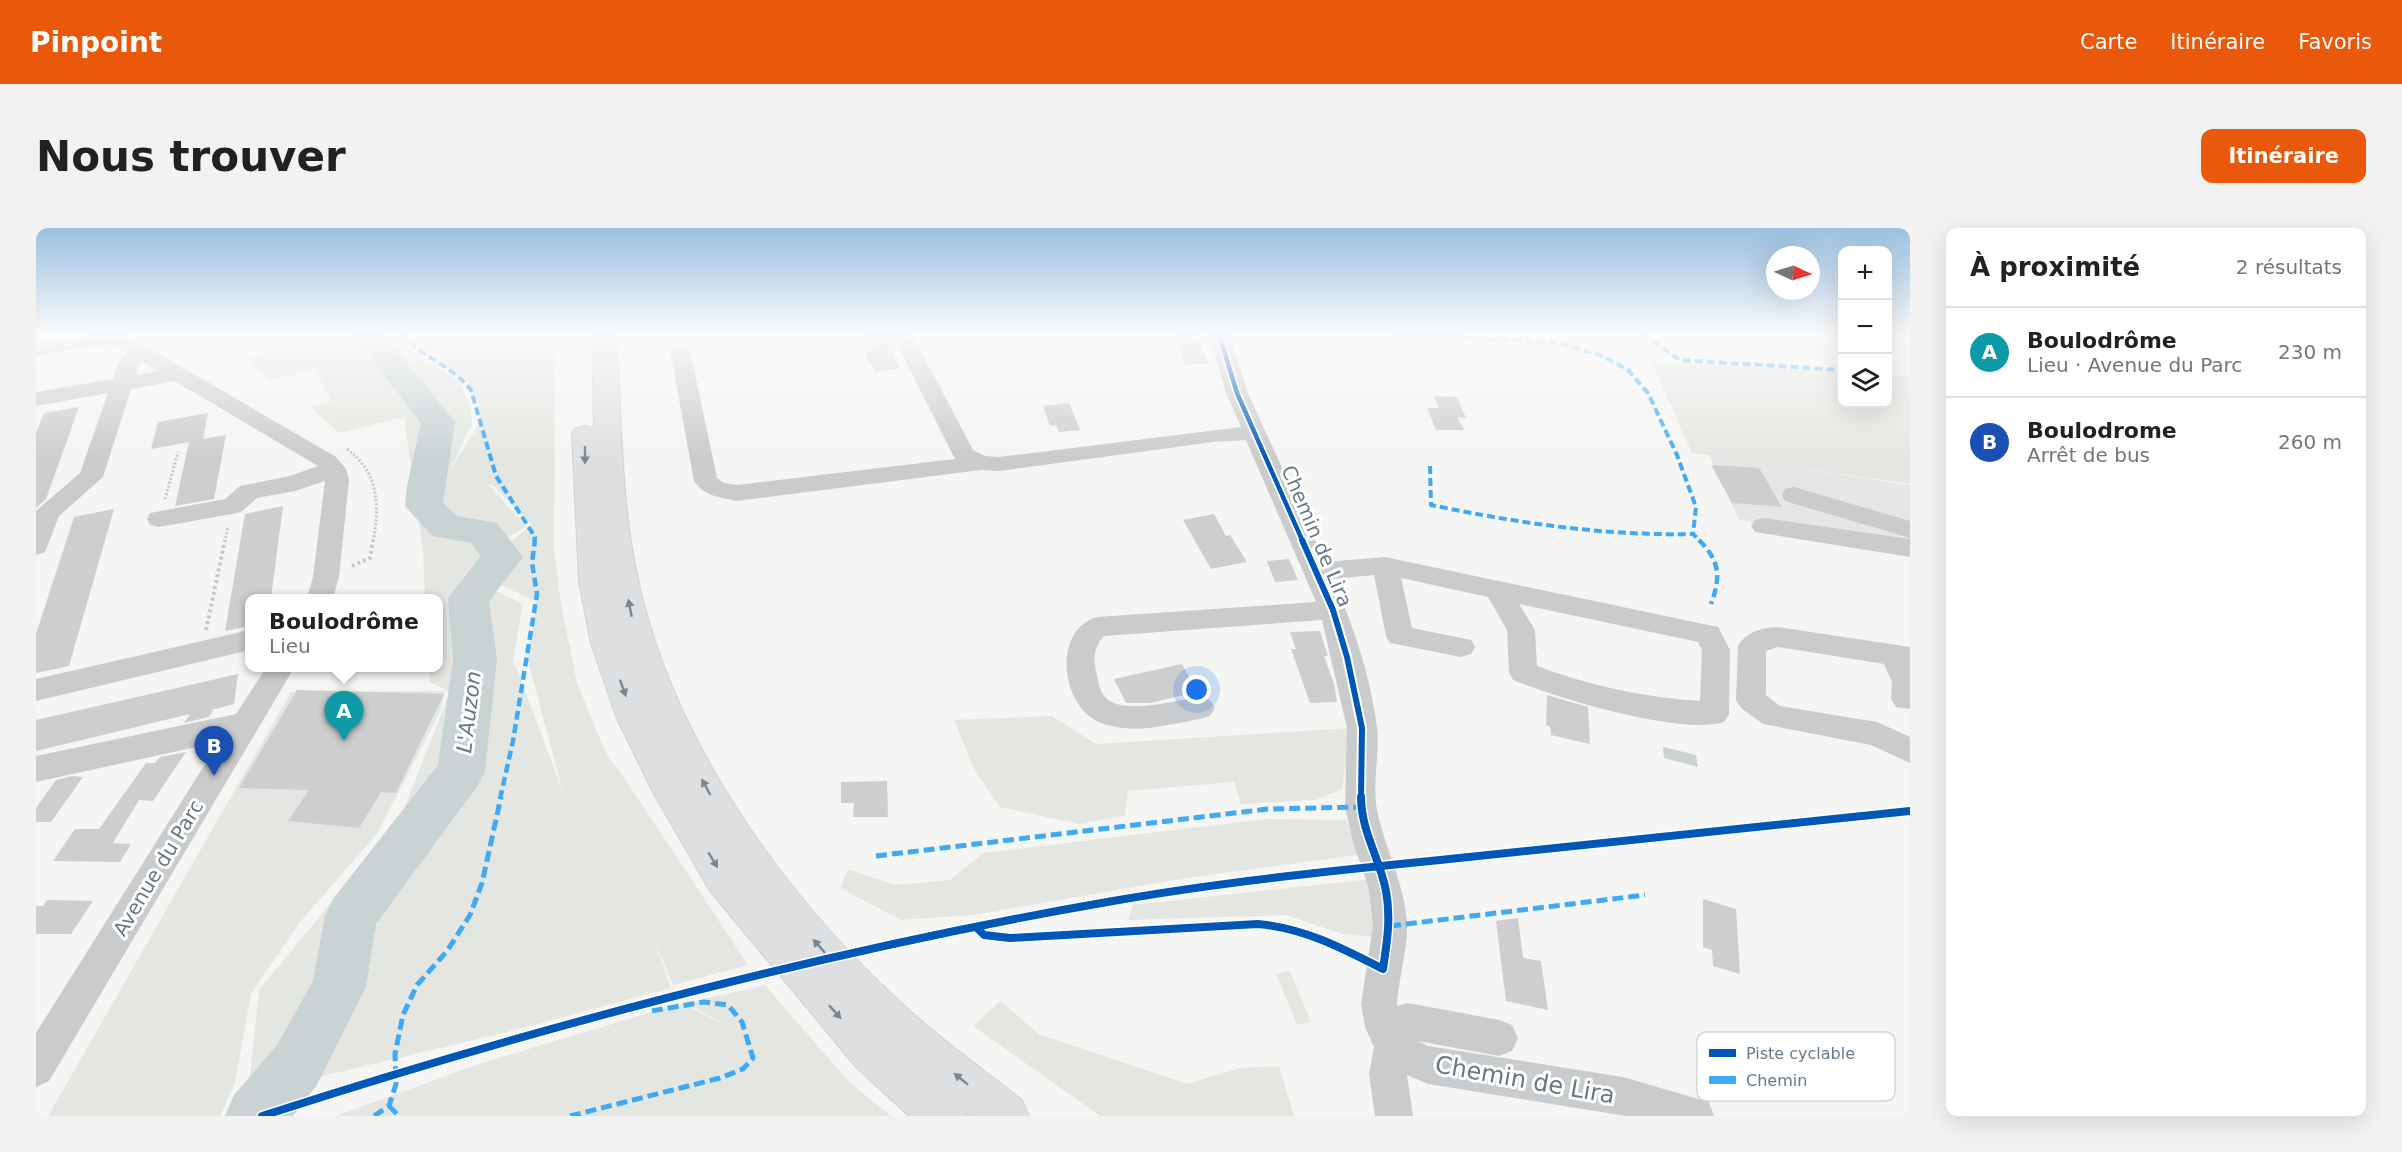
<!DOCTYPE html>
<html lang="fr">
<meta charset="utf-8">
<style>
:root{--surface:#fff;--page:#f2f2f2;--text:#202124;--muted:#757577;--line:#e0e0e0;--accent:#ea580c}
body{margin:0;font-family:"DejaVu Sans",sans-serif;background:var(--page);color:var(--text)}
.controls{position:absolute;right:18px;top:18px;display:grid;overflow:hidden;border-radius:12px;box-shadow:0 6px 24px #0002}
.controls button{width:54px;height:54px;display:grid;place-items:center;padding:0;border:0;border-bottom:2px solid var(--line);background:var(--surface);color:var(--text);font:30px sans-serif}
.compass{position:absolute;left:1730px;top:18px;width:54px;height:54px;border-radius:50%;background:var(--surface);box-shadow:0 6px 24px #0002;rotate:94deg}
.you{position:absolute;left:1161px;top:462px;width:21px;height:21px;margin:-15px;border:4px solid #fff;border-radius:50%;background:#1a73e8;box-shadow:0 0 0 9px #1a73e833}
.badge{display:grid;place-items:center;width:39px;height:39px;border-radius:50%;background:var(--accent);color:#fff;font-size:20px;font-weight:700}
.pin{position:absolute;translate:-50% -50px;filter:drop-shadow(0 2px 3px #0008)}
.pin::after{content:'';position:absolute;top:32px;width:21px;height:18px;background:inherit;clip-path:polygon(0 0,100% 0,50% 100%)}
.popup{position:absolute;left:209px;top:366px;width:198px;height:78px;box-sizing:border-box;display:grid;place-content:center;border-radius:12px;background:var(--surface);filter:drop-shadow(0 2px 4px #0005);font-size:20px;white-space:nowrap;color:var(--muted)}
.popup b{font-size:22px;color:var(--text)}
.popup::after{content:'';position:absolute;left:50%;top:100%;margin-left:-12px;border:12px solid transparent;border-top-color:var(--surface)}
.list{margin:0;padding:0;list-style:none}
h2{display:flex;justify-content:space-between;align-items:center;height:78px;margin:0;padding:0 24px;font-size:26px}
h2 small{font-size:20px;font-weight:400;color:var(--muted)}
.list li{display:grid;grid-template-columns:39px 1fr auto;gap:18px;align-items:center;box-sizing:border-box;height:90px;padding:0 24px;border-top:2px solid var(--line)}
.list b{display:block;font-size:22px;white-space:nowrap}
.list p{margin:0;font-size:20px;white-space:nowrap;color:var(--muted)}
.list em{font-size:20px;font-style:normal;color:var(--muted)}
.icon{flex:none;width:33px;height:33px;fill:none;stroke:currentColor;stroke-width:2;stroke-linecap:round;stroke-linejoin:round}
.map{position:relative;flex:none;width:1874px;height:888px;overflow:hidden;border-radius:12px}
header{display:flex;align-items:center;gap:36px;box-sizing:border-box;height:84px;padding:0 30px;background:var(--accent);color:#fff}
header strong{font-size:28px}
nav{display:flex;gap:33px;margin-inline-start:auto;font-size:21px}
.intro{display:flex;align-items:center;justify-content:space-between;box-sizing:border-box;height:144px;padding:0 36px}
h1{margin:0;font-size:42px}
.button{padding:15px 27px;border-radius:12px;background:var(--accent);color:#fff;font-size:21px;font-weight:700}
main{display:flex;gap:36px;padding:0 36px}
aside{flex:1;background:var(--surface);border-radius:12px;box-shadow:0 6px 24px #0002}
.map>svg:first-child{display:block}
.built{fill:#e5e7e7}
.green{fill:#e4e7e1;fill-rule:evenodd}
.water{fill:#c9d3d4}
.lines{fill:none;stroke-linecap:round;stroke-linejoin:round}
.river{fill:#c9d3d4;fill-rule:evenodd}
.building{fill:#cccecf}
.major-casing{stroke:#d1d2d2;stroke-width:2}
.path-far1{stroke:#c7c8c9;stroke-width:3;stroke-dasharray:2 2;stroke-linecap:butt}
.path{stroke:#c7c8c9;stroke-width:4;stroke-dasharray:3 3;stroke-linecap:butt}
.minor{fill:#cacbcc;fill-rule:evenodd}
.major{fill:#dedfe0;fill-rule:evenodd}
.quiet-far2{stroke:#3fa9f5;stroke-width:4;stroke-dasharray:8 4;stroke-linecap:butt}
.quiet-far1{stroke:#3fa9f5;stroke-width:4.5;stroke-dasharray:9 4.5;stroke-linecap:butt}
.quiet{stroke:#3fa9f5;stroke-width:5;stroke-dasharray:11 5;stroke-linecap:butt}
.cycleway-far2-casing{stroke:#fff;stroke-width:8}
.cycleway-far1-casing{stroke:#fff;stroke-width:10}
.cycleway-casing{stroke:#fff;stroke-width:11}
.cycleway-far2{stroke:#0057b8;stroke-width:4.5}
.cycleway-far1{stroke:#0057b8;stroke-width:6}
.cycleway{stroke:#0057b8;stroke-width:8}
.oneway{fill:#788892}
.labels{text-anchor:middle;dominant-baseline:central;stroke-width:6;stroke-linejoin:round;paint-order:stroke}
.street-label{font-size:20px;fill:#667984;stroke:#fff}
.water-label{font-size:21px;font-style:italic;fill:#627a80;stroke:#fff}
.near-street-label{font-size:24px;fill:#667984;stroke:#fff}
.key{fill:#fff;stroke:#d1d7da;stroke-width:1.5}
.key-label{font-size:16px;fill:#667984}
</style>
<header>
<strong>Pinpoint</strong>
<nav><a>Carte</a><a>Itinéraire</a><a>Favoris</a></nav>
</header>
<div class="intro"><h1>Nous trouver</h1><a class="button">Itinéraire</a></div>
<main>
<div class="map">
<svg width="1874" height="888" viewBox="0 0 1874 888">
<rect width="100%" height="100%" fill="#f5f5f4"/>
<path class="built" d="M1673,227l201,30v59l-171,-24z"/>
<path class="green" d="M279,106h80l14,15 49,32 12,24 2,18 -22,47 31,-49 -2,-18 -12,-23 -49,-32 -13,-14h150l-1,216 7,54 16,79 29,70 27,38 115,174 -75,20 -19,-46 17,49 -160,43 -263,63 11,-104 141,-171 50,-127 -20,-10 -1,-14h10v-70h-14l-2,-47 -19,-134 -65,16 -28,-26 20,-6 -16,-32 -46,11 -22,-20zM449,256l9,2 38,39 -31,24 6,9 -19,21 49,23 -10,55 36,135 -50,-133 10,-55 -48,-23 19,-22 -6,-8 38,-25 -36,-40z
M1615,133l191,11v32h46v-29l22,1v108l-218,-31z
M409,463l-4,19 -64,124 -78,89 -48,71 -16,89 -15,33h-172l243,-424z
M1016,488l44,28 255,-16 -9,61 -26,11 -75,4 -7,-22 -106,9 -3,25 -46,8 -79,-17 -25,-36 -21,-51z
M1230,591l80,1 18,34 -184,25 -207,36 -72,5 -61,-32 8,-19 47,16 55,-5 33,-27z
M1335,651l9,26 -8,32 -30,-3 -56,-19 -158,5 5,-15z
M1254,743l21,51 -14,3 -21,-51z
M729,757l84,97 42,34h-555l143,-52 203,-61 52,27 -47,-27z
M964,773l39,33 148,50 53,-16 39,-2 15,50h-194l-127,-90z"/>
<path class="water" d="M1627,519l33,8 2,12 -34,-9z"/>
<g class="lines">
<path class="river" d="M316,106h31l72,88 -12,81 14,13 40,7 26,34 -34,44 8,59 -12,111 -7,14 -102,139 -10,63 -49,98 -24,31h-68l9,-21 43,-50 36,-64 12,-65 8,-17 105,-134 15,-105 -5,-62 33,-42 -10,-13 -39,-7 -27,-30 2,-20 14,-63z"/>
</g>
<path class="building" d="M830,106h24l7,15 -6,2 9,17 -25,5 -10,-20 9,-5z
M1139,106h22l11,30 -23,1z
M1398,168l23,1 9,21 -9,-1 7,13h-28l-9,-22h12z
M1033,175l11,27 -21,2 -3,-7 -6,1 -7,-20z
M43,179l-33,92 -10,9v-75l8,-20z
M172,185l-5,26 23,-4 -12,64 -39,7 14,-64 -38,7 7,-27z
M1675,237l48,3 23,39 -50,-4z
M247,278l-12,92h-22v28l-24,5 20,-117z
M78,281l-45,157 -33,7v-39l38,-117z
M1178,286l12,22 4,-1 17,27 -36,7 -28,-49z
M1253,331l9,21 -23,2 -8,-21z
M1284,403l8,25h-4l10,28 3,18 -27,1 -19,-54h5l-6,-17z
M1146,436l15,28 -47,11h-24l-12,-24z
M202,446l-4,30 -23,6 2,1 -4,6 -25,6 6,-9 -154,37v-31z
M261,462l147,4 -48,99 -15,-1 -22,36 -71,-7 21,-31 -70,-2z
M1511,467l41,12 2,37 -39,-9 -1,-8 -4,-2z
M150,524l-33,49 -14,-1 -26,43 18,1 -11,18 -67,-1 22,-32h24l47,-66h9l5,-6z
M36,548l11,1 -32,45h-15v-14l20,-28z
M851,553l1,36h-35l1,-14h-13v-21z
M1667,671l33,10 4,65 -27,-8 -1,-16 -9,-3z
M11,672l46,1 -22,33h-35v-28h7z
M1482,690l5,40 18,3 7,49 -42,-9 -10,-80z"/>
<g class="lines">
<g class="major-casing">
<path id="major" d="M556,106h24c6,79 4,158 20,236 33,167 147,326 272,439 36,33 76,61 114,91l7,16h-59l-7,-6 3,6h-57l-53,-49 -146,-176 -56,-97 -37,-75 -26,-76 -12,-61 -7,-148 4,-6 9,-2 9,2z"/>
</g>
<path class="path-far1" d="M311,221c32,24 33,56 26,93
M129,271l13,-47
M189,314l3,-16"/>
<path class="path" d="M316,338l18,-8 3,-18
M170,402l19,-90"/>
<path class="minor" d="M60,106h29l211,123 10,12 3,11 -10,97 -6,21h-26l6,-21 12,-96 -30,10 -38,7 -16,14 -9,2 -73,13 -9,-2 -3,-6 3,-6 75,-14 15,-13 50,-10 28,-10 -143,-85 -44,8 -28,88 -44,39 -14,36 -9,3v-44l44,-38 28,-80 -72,13v-14l77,-13 5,-16 9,-11 -15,-8 -76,11v-12zM105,133l17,10 -22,4z
M856,106h20l61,116 12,6 14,1 242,-30 -15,-34 -17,-59h20l19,59 77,169 60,-5 333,70 12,23 -1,64 -5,8c-43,14 -167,-24 -211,-42l-4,-8 -2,-42 -19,-33 -87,-19 11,50 59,12 4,7 -4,7 -10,3 -71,-14 -4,-7 -12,-61 -41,4c20,46 38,98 44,149 3,26 -5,55 0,82 8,39 28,74 30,114 1,27 -9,55 -10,82l11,-3 91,17 13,5 6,13 -6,13 -13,5 -81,-15 10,5 195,31 86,25 5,14h-88l-198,-32 -21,-9 6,41h-38l-6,-42 5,-27 -9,-20 -4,-23 12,-78 -4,-37 -16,-47 -8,-35 2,-79 -25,-108 -218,16c-10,11 -11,21 -8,35 2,8 3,20 9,26 17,19 72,3 95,0l10,3 5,8 -5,8 -10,3c-33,6 -67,16 -99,4 -40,-15 -50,-92 -4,-106l219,-15 -70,-162 -33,2 -214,29 -18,-1 -245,31c-17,-4 -32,-5 -42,-20l-24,-131 3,-4h14l3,4 27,128 7,5 12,2 219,-26zM1483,376l179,38 4,8 -2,51c-56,-4 -111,-15 -163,-35l-2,-36z
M1758,259l116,34v17l-125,-37 -3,-6 3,-6z
M1728,290l146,21v18l-155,-25 -4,-6 4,-6z
M1742,399l132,20v62l-14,-2 -5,-8 1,-17 -8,-18 -106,-17 -12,4v44l14,11 97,16 33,15v26l-39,-18 -108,-21 -22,-16 -5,-8 2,-54c9,-15 24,-18 40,-19z
M214,402v20l-214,51v-22z
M230,440h28l-245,413 -13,6v-54l183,-291 -183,40v-26l200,-42z"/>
<use href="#major" class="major"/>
<path class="quiet-far2" d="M365,106c20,23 52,32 70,56l25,86 39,61 -1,5
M1357,106l161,8 46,13 27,14 21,24 29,62 19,52 -3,27
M1607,106l37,26 162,10
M1394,238l1,39c87,18 173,31 262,29l8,8"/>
<path class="quiet-far1" d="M1663,312c21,21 22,37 12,64
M464,571l13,-58 24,-147 -5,-31 3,-23"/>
<path class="quiet" d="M840,628l392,-47 93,-2
M1354,698l255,-31
M353,878l10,10
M338,888l15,-10 7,-22 -1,-30 8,-39 14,-30 30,-34 23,-36 12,-32 19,-86
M534,888l150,-38 23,-9 10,-11 -11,-36 -14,-17 -24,-3 -53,9 -2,-10"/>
<g class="cycleway-far2-casing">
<path id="cycleway-far2" d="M1183,106l18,59 66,149"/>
</g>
<g class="cycleway-far1-casing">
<path id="cycleway-far1" d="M1266,312l31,70 14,47 15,71 -1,71"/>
</g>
<g class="cycleway-casing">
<path id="cycleway" d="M940,699l8,8 26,3 248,-14c46,4 84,24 125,45 4,-27 8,-51 3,-78 -6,-32 -25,-60 -25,-94
M226,888c279,-90 562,-165 851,-215 108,-19 217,-30 327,-41 156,-17 313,-33 470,-49"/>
</g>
<use href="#cycleway-far2" class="cycleway-far2"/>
<use href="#cycleway-far1" class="cycleway-far1"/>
<use href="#cycleway" class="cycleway"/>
</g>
<defs><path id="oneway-solid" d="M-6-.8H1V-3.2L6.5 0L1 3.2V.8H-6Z" transform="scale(1.5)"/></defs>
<g class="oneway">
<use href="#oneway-solid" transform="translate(549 227) rotate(90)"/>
<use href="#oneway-solid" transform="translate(594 380) rotate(-101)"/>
<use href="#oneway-solid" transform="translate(587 460) rotate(70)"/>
<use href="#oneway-solid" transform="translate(670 559) rotate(-119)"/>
<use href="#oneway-solid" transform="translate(677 632) rotate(59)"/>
<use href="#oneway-solid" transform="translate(783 718) rotate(-132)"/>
<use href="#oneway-solid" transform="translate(799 784) rotate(48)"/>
<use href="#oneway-solid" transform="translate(925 851) rotate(-141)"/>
</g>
<linearGradient id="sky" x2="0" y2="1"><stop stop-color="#9bc0e0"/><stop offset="0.46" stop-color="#fafafa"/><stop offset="1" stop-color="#fafafa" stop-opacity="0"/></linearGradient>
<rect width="1874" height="230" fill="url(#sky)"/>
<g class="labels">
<g class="street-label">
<text transform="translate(1281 308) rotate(67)">Chemin de Lira</text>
<text transform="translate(122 640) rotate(-59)">Avenue du Parc</text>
</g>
<g class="water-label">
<text transform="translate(433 484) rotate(-83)">L'Auzon</text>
</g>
<g class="near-street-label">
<text transform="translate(1489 852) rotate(10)">Chemin de Lira</text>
</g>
</g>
<rect x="1661" y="804" width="198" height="69" rx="9" class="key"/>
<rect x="1673" y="821" width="27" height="8" fill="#0057b8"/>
<rect x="1673" y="848" width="27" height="8" fill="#3fa9f5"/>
<g class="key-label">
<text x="1710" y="831">Piste cyclable</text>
<text x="1710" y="858">Chemin</text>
</g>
</svg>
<div class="controls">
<button>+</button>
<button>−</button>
<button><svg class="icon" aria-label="layers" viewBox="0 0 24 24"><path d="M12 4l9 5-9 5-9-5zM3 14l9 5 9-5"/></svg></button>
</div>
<svg class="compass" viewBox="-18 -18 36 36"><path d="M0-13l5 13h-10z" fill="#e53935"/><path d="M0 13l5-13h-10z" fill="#757577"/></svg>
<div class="you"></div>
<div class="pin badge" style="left:308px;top:513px;background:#0f9aa8">A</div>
<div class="popup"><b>Boulodrôme</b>Lieu</div>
<div class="pin badge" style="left:178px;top:548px;background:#1a4fb4">B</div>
</div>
<aside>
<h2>À proximité<small>2 résultats</small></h2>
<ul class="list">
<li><span class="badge" style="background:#0f9aa8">A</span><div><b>Boulodrôme</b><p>Lieu · Avenue du Parc</p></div><em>230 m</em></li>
<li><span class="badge" style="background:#1a4fb4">B</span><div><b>Boulodrome</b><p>Arrêt de bus</p></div><em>260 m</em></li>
</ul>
</aside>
</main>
